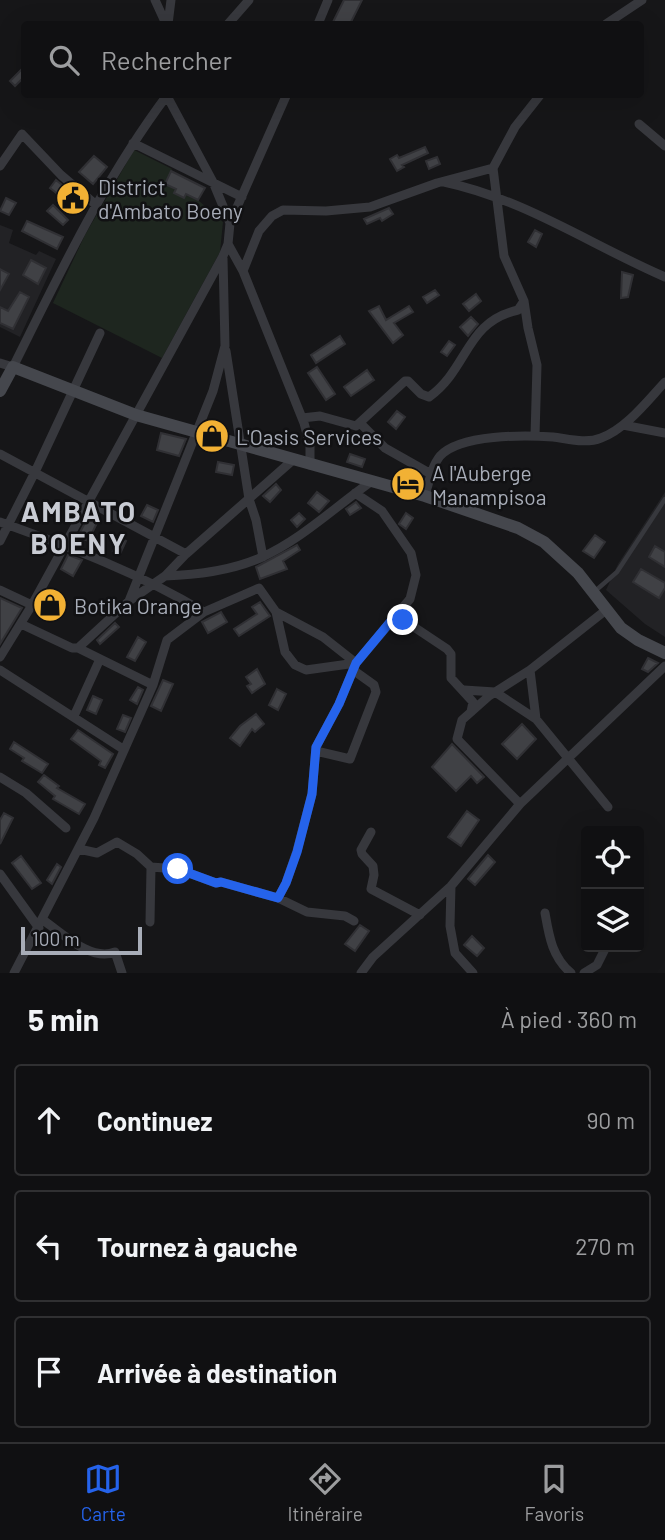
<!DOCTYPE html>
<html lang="fr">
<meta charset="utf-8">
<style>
:root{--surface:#101012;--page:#19191b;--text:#f1f3f6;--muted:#9c9d9f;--line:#303032;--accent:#2563eb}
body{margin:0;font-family:Barlow,sans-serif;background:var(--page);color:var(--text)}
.controls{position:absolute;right:21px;bottom:21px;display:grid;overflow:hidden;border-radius:7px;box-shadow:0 7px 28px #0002}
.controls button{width:63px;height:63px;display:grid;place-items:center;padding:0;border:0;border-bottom:2px solid var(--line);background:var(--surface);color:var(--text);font:35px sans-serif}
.scale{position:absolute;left:21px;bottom:18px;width:121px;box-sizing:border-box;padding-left:7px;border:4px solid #a8adb8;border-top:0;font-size:19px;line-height:24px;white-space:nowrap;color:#a8adb8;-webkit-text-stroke:5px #111113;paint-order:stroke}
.stop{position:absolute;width:21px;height:21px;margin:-16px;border:5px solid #2563eb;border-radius:50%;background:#fff}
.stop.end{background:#2563eb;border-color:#fff;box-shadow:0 2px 7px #0008}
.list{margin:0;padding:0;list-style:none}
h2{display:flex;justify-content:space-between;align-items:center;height:91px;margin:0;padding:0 28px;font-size:30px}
h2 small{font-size:23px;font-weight:400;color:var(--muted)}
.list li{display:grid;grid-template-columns:46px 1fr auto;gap:21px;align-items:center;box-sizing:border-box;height:112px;margin:0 14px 14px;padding:0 14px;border:2px solid var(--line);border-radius:7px}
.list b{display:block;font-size:26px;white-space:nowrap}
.list em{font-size:23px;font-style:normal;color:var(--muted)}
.icon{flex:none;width:38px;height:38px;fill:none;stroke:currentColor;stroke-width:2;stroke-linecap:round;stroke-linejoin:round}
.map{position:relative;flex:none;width:665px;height:973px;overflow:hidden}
.search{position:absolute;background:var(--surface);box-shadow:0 7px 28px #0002;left:21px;right:21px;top:21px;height:77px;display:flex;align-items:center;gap:18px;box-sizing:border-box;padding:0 24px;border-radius:7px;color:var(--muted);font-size:26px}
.sheet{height:469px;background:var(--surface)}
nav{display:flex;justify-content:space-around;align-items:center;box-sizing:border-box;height:98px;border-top:2px solid var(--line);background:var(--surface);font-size:19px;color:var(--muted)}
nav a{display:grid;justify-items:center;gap:4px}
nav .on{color:var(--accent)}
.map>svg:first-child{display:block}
.built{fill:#222225}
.green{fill:#1e261f}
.building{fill:#404145;stroke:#303034;stroke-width:2}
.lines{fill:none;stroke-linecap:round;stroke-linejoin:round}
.lane{stroke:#37383d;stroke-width:4.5}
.street{stroke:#37383d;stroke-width:9}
.secondary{stroke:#45474d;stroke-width:12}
.route{stroke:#2563eb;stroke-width:9}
.labels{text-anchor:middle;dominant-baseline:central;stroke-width:5;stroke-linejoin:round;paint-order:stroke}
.poi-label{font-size:21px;fill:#a8adb8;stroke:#111113;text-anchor:start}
.district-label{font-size:28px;font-weight:bold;letter-spacing:2px;fill:#c9ccd4;stroke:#111113}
</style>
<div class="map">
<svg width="665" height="973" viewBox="0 0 665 973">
<rect width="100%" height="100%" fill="#161618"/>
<path class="built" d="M0,225l13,5 -4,13 27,12 3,-4 17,8 -36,78 -20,-10z
M665,492v145l-20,-13 -39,-34 12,-26z"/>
<path class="green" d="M134,150l38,19 -7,15 11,5 -2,4 10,5 2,-3 13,6 24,21 -3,30 -58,106 -109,-55 32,-68z"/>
<path class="building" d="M344,0h18l-12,24h-18z
M24,67v10l-9,9 -5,-5z
M425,147l3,6 -26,12 2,2 -7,4 -7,-12 7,-4 2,3z
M94,156l13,11 -14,17 -14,-12z
M437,157l3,7 -11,5 -3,-8z
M171,171l34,17 -7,12 -12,-6 -2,4 -10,-5 2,-4 -11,-5z
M56,180l23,19 -6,7 -23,-18z
M6,198l10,5 -7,12 -9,-4z
M53,205l15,15 -5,5 -16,-14z
M389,208l4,6 -11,7 -2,-3 -13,6 -3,-5z
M27,221l36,16 -6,12 -35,-18z
M535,230l7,4 -6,13 -8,-5z
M31,260l15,8 -8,16 -15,-9z
M0,269l9,5 -9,16z
M622,272l11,3 -5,22 -7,1z
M435,290l4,5 -12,8 -4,-6z
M20,292l9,5 -16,32 -13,-6v-16l8,4z
M476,294l5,7 -12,10 -6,-7z
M379,306l7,14 23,-14 4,6 -19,11 9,12 -10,8 -24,-32z
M471,317l7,7 -10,12 -8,-9z
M340,336l5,8 -29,19 -5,-8z
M449,341l6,4 -8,11 -6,-4z
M317,367l18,27 -9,6 -18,-27z
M367,370l7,10 -23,16 -7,-9z
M397,411l8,6 -9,12 -8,-7z
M161,433l25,6 -7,17 -22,-6z
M350,454l15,5 -3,8 -15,-5z
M218,462l16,3 -2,10 -16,-3z
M276,484l5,6 -11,12 -7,-6z
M317,492l12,9 -10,11 -11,-9z
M356,502l5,6 -11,7 -4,-6z
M147,505l11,5 -5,12 -12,-6z
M299,513l6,6 -8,8 -6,-7z
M406,513l7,5 -7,11 -7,-5z
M87,519l10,4 -9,18 -10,-5z
M595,535l10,7 -11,16 -11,-7z
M120,538l6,3 -6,13 -7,-3z
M297,545l3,5 -17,11 4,8 -27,10 -4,-12z
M655,546l10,6v15l-16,-10z
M68,555l14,5 -9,16 -12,-7z
M641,569l24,14v5l-6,10 -26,-16z
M0,598l22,10 -22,36z
M260,602l10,14 -31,20 -5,-7 23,-15 -5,-7z
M221,612l6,10 -19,11 -6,-11z
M115,623l4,4 -19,17 -3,-4z
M138,637l8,5 -11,19 -8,-4z
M648,658l10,5 -10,9 -6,-3z
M257,669l8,15 -13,9 -5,-7 4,-2 -5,-7z
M163,680l10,4 -12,27 -10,-5z
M138,687l5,3 -6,14 -7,-4z
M277,689l9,5 -8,16 -9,-5z
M93,696l9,4 -6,14 -9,-4z
M256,714l8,10 -9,8 -3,-3 -12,17 -10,-8 10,-12z
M123,715l8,3 -6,14 -8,-3z
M522,724l14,15 -19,20 -15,-15z
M78,730l35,24 -8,14 -6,-3 2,-4 -30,-22z
M14,742l34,22 -6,9 -20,-12 2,-3 -14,-9z
M452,744l32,33 -7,6 -6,-7 -15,15 -24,-24z
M44,775l15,11 -2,2 28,16 -6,10 -26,-15 2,-3 -17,-14z
M467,811l12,9 -18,26 -13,-9z
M4,813l9,5 -13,26v-24z
M488,855l7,7 -20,23 -7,-6z
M21,856l20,27 -9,6 -20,-26z
M57,864l4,3 -9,17 -5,-4z
M360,925l9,6 -14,20 -10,-7z
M472,936l12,12 -7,8 -13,-11z"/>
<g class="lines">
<path class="lane" d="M594,592l23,-20 48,-73"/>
<path class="street" d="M155,0l11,24
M168,24l3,-24
M228,24l21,-24
M318,24l10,-24
M606,24l36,-24
M167,96l46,86 17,41
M639,124l26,22
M133,143l109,54
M0,166l22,-32 39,41 34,29
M493,168l11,88 20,45 4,27 9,37 -2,71
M444,182c80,17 147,63 221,95
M228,244l15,27 61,152 6,22v20
M243,271l16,-40 13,-15 11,-6 43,1 44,-4 67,-24 56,-15 22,-41 26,-33
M226,351l23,148 7,21 7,37
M0,363l13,4c47,-94 91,-188 155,-273
M302,418l18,-2 36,10 49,-45h3l13,13 8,3c40,-29 36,-75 89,-87l6,-9
M361,424l24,24 46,26
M623,425l42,8
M0,454l186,100
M425,496c4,-13 6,-29 15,-40 20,-22 85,-21 113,-19 16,2 33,7 48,1 26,-10 46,-37 64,-56
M0,522c70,25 141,52 204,90
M0,541l35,-69 65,-139
M165,576c32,-1 65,-5 95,-18 41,-18 76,-52 112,-77
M0,590l32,15
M129,601l84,-210 12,-45 -2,-88
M276,612l47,25 33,26
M396,615l51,34 4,5v24l22,24 -2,10
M21,624l51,24h6l51,-47 36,-25 21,-22 108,-95
M78,648l75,37
M0,657l32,-52 191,-349 5,-12 2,-21 57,-129
M0,670l123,79
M530,670l6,49 72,88
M464,690l31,2 41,27
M74,716l26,-57
M316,751l34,8 26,-67 -2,-7 -21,-15
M0,777l26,16 40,35
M520,804l-63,-65 5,-19 27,-24 41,-26 76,-60
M371,832l-10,18 1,4 11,12 1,9 -3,14 49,26
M79,849l18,4 20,-11 20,12 14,13 -1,55
M151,867l27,2 38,14 5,-1 57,16 8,-15 11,-32 15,-57 4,-47 23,-43 17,-41 54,-64 6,-24 -5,-22 -29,-42 -27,-18
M0,874l39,54
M451,886l-1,40 5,27 18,20
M278,898l29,14 38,4 9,5
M545,913c4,23 7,44 26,60
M43,920c19,13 48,42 72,32l7,21
M14,973l80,-155 59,-133 14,-45 37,-28 55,-24 17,24 9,40 10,13 11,5 50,-7
M361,973l12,-16 78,-71 69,-82 145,-138
M584,973l13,-8 9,-18"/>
<path class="secondary" d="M0,391l13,-24 123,48 289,81 93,32 26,14 34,31 43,55 17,12 27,13"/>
</g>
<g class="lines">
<path class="route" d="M178,869l38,14 5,-1 57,16 8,-15 11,-31 15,-58 4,-47 23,-43 17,-41 40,-48 7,5"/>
</g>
<defs>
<g id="civic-disc" transform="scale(1.75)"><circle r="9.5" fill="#f2b134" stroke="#111113"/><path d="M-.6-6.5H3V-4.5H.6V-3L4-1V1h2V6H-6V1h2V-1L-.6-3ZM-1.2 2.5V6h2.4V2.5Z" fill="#111"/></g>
<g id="shop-disc" transform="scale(1.75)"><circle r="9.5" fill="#f2b134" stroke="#111113"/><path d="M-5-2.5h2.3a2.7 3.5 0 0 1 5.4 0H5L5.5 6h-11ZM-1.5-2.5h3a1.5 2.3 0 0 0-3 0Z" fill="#111"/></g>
<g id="hotel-disc" transform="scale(1.75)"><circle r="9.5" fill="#f2b134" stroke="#111113"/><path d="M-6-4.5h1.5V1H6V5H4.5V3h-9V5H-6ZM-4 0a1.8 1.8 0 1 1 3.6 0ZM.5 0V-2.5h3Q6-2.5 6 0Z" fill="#111"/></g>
</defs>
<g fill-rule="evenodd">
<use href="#civic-disc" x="73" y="198"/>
<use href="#shop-disc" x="212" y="436"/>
<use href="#hotel-disc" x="408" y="484"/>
<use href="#shop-disc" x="50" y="605"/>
</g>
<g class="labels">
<g class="poi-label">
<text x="98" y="186">District<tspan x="98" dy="24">d'Ambato Boeny</tspan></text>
<text x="236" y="436">L'Oasis Services</text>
<text x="432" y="472">A l'Auberge<tspan x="432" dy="24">Manampisoa</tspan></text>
<text x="74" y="605">Botika Orange</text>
</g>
<g class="district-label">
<text x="79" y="511">AMBATO<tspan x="79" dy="32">BOENY</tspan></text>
</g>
</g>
</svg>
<div class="controls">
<button><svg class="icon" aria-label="locate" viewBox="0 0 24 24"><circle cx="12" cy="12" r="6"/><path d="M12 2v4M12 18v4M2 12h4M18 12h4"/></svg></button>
<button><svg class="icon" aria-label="layers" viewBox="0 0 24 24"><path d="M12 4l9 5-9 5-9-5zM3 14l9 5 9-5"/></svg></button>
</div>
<div class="scale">100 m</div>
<div class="stop" style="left:178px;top:869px"></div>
<div class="stop end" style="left:403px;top:620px"></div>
<div class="search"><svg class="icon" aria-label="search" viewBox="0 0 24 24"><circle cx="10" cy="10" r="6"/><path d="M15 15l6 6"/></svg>Rechercher</div>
</div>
<section class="sheet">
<h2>5 min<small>À pied · 360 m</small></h2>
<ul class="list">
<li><svg class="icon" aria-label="ahead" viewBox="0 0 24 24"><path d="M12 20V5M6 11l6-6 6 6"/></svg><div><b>Continuez</b></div><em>90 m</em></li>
<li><svg class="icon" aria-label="left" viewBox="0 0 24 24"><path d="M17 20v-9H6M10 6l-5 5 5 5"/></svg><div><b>Tournez à gauche</b></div><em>270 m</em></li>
<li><svg class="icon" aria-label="arrive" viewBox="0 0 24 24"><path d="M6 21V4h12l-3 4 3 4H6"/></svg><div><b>Arrivée à destination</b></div></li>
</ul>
</section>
<nav>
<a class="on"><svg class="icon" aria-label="map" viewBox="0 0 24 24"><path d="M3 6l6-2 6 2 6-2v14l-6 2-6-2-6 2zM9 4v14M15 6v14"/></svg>Carte</a>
<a><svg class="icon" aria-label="directions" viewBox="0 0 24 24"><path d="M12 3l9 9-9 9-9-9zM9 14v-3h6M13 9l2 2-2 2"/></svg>Itinéraire</a>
<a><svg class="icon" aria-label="saved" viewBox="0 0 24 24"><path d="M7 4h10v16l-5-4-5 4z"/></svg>Favoris</a>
</nav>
